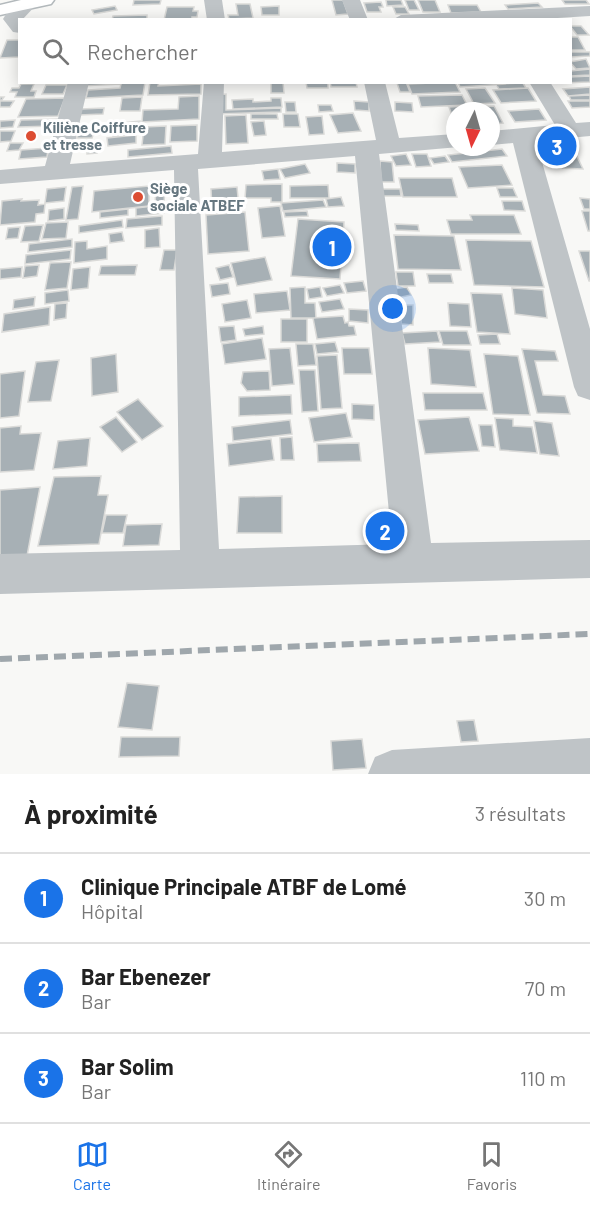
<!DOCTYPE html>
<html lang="fr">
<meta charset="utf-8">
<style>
:root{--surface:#fff;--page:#f6f6f6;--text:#222;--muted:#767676;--line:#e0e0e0;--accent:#1a73e8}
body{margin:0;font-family:Barlow,sans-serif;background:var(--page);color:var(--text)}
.compass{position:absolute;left:446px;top:102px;width:54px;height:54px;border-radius:50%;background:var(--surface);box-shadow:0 3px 15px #0003;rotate:185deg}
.you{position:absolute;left:393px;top:309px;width:21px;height:21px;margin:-15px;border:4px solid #fff;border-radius:50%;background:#1a73e8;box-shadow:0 0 0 9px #1a73e833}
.badge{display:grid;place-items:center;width:39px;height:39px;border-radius:50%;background:var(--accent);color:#fff;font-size:20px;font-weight:700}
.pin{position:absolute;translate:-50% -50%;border:3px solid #fff;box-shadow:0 2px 6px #0006}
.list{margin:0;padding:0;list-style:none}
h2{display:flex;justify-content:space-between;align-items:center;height:78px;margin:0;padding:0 24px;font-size:26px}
h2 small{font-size:20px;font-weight:400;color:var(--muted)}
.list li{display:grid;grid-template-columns:39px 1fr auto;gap:18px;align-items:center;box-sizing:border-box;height:90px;padding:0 24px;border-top:2px solid var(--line)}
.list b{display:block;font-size:22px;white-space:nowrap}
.list p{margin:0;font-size:20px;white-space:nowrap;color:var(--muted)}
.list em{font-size:20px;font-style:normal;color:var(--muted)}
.icon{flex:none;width:33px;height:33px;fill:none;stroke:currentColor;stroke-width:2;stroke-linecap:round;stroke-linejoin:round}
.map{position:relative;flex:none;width:590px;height:774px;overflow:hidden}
.search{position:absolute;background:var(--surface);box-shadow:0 3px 15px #0003;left:18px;right:18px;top:18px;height:66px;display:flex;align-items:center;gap:15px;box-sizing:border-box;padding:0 21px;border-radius:0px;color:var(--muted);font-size:22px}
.sheet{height:348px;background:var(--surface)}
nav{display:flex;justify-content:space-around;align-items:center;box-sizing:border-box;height:84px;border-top:2px solid var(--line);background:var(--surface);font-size:16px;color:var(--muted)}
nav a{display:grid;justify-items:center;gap:3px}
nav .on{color:var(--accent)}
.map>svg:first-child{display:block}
.building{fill:#a7b0b5;stroke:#dadad8;stroke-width:1.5}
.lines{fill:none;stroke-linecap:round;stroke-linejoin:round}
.major-casing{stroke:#b3b9bc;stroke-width:3}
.minor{fill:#bfc4c7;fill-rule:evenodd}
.major{fill:#fff;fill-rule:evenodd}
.rail{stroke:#9fa7ac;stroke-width:6;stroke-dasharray:12 6;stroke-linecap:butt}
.poi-dot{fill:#dc4d32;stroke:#fff;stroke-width:2}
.labels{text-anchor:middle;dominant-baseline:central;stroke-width:6;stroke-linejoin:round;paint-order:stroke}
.far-poi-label{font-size:15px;font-weight:bold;fill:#65767f;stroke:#fff;text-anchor:start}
</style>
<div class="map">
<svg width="590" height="774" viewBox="0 0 590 774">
<rect width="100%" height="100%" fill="#f8f8f6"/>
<path class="building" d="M134,0h27l-1,4 -27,1z
M332,0h11l5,14 -12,1z
M386,0h15l2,5 -16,1z
M405,0h9l5,10h-10z
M418,0h17l5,12h-17z
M562,0h24l3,4h-24z
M381,2l2,5h-4l2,5h-14l-3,-9z
M538,3l4,4 -34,2 -3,-4z
M236,4h14l3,14 -24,1 -1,-4h10z
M448,5h29l4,7 -30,1z
M115,6l2,4 -23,4 -2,-4z
M279,6v9h-17l-1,-8z
M167,7h27l-1,4h5l-1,6h-5v3h-28z
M393,7h12l4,7h-13z
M147,15v5h-35l1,-4z
M570,26h11l8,9h-12z
M570,37h8l7,13h-15z
M7,40h13v17l-20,1z
M570,52h20v4l-20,1z
M586,59l4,9 -14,1 -6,-7z
M590,69v6l-20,1v-5z
M590,76v6l-30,1v-1h10v-5z
M81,82h64l-2,13 -57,3 2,-8 32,-2 1,-4 -41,2z
M150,82h9l-1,4 43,-2v10l-53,1z
M271,82h12l1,11h-13z
M306,82h22v6h-21z
M330,82h26l1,5h-26z
M406,82l4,10h-10l-3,-9z
M455,82l5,10 -48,2 -4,-10z
M458,82h46l1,2 -45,3z
M523,83l3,5 -27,1 -3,-5z
M21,84h13l-3,7h5l-2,6h-19l2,-5h-7l2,-4h7z
M46,85h21l-4,9h-21z
M590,87v7l-22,2 -5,-7z
M485,88l10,15 -21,1 -8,-15z
M528,88l8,13 -35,2 -8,-13z
M226,94v16l55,-2v4l-66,2 1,-19z
M462,95l5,10 -46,2 -3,-11z
M590,95v5h-19l-2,-4z
M199,96v23l-57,3 1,-12 35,-1 1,-12z
M0,97h4l-3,4h13l-4,6h-10z
M142,97l-2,14h-20l2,-13z
M65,98l-7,18 -40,1 8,-18z
M271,98h10l1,9 -49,2 -1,-9 21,-1v3l18,-1z
M354,101l15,1v9l-14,-1z
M568,101h22v6l-18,1z
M285,102h10l1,10h-10z
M395,102l17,1 1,9 -18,-1z
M318,105h13l2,6 -14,1z
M466,106l2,5h-13v13l-6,-17z
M494,106l9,17 -12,1v-13h-18l-1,-4z
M104,108l-1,6 -24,1 2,-6z
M539,109l7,11 -31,2 -7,-11z
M353,113l8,18 -23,2 -8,-18z
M251,114h26l1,5h-27z
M283,114h15l2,13h-16z
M246,115l2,28 -22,1 -1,-28z
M322,116l2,18 -15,1 -3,-18z
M63,119l-2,5 -8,2 -35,1 3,-7z
M15,120l-2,7 -13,1v-7z
M140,121v8l-6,1v4l-21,2 -1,-12z
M264,121l2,14 -12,1 -3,-14z
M197,125v16l-27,1 1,-16z
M81,126h24l-2,8 -10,1 -1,3h-15z
M166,126l-1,18 -23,1 2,-18z
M0,131h15l-4,10 -11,1z
M136,135v8l-28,3 -1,-8z
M10,143h13l-4,7 -12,1z
M97,143v10l-10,1v-9z
M552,145l20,1 11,23 -25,-1z
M171,146l1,7 -44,4v-7z
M48,148l-1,9 -28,2 2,-9z
M502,149l5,7 -55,6 -4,-7z
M406,154l5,11 -15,1 -5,-10z
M412,154h15l4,12 -15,1z
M445,156l4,6 -15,2 -4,-6z
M380,161l12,1 2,20h-13z
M337,163l18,1v9l-18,-1z
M305,164l5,9 -25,5 -5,-9z
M502,165l10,20 -44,3 -9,-21z
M278,169l2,10 -16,1 -2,-9z
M399,178h53l5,19h-54z
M165,183l-1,22 -9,1 1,-22z
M282,184v18h-11v-4h-26l1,-13z
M328,185l1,13h-39v-12z
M83,186l-5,33 -12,1 6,-33z
M149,186v20l-57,6 2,-21z
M66,187l-2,14 -19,2 2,-14z
M237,187l2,21 -27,2 -1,-21z
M497,188h16l4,9h-17z
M382,189h18l1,7h-18z
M341,197l3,9 -16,1 -2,-8z
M580,198l10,1v10h-6z
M22,199l-1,2 18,-1 -1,5 7,-1 -1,9 -8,1 -1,8 -35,3 2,-24z
M323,200l3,7 -43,4 -2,-8z
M502,201h20l3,10 -21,-1z
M163,205l1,8 -28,3v-8z
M280,206l5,30 -23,2 -4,-30z
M64,208v11l-16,2 1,-11z
M128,209v6l-28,3v-6z
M307,211l1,5 -23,1 -1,-5z
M582,211h8v20h-2z
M245,212l4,39 -41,3 -2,-39z
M470,215h44l7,19h-70l-4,-14h25z
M162,216v9l-36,3 1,-9z
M298,219l46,3 -4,57 -49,-3z
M122,220l1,7 -44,6v-7z
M68,222l-2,16 -24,1 4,-16z
M395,224l23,1 1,6 -23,-1z
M43,225l-4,16 -18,1 4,-16z
M20,227l-2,11 -12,1 2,-11z
M159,228l1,19 -15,1v-18z
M122,232l2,9 -14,2 -1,-9z
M394,235l60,1 7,34 -63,-1z
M72,239v8l-44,5 1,-8z
M466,240l65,1 13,46 -70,-2z
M87,241v8l20,-3v13l-33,4 1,-21z
M71,250l-1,9 -45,5 1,-9z
M164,250h13l-3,20h-14z
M579,251h11v30h-1z
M265,257l7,23 -35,6 -6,-23z
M71,262l-4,26 -22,2 5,-27z
M39,265l-2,11 -14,2 2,-12z
M137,265l-2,10h-36l2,-9z
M229,265l4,12 -13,3 -4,-12z
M22,267l-1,10 -21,2v-10z
M90,267l-2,21 -17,2 2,-21z
M396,272h17l2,14h-17z
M427,274h24l2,9h-24z
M363,281l3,10 -19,2 -3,-10z
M228,283l2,11 -18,3 -2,-12z
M340,285l4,8 -17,3 -4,-8z
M305,287v16h10l1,15h-25l-1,-30z
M320,287l2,10 -13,2 -2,-10z
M407,287l4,8 -14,3 -4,-9z
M512,288l31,2 4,28 -32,-4z
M68,290l1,11 -24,3v-11z
M287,291l3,19 -34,3 -2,-19z
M471,293l31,1 8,40 -33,-2z
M35,297l-1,9 -21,3 1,-9z
M340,299l4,10 -22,3 -3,-10z
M247,300l4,18 -26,4 -3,-18z
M67,303l-1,15 -12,2 1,-16z
M448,303l21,1 2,23 -21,-1z
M401,305h12v20l-12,-1z
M50,307l-1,18 -47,7 2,-18z
M349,309l19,1v13l-19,-2z
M343,316l2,7 3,-1 1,4h5l2,9 -39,4 -4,-21z
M281,319h26v23h-26z
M234,326l2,14 -15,2 -2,-15z
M263,326l1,8 -19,2 -2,-7z
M437,331l3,11 -35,2 -3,-11z
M439,331h28l4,14h-28z
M497,334l3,10h-20l-2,-9z
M262,338l4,21 -41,5 -3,-20z
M335,342l3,10 -21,2 -2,-10z
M296,344h17l3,21 -18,1z
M290,348l4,36 -22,2 -3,-37z
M342,348h27l3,26h-28z
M428,348l42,2 6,37 -45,-3z
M522,349l33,2 3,10h-23l8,34 22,1 5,18 -33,-1z
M116,354l2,38 -26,4 -1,-38z
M484,354l34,2 12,59 -37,-1z
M337,355l5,53 -21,1 -4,-53z
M59,360l-8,41 -23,1 8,-40z
M299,370h16l3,41 -16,1z
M25,371l-6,45 -19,2v-44z
M269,371l1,19 -23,1 -6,-8 2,-11z
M423,393h60l4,17h-62z
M291,395l1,19 -53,2v-19z
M138,399l25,27 -21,14 -25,-28z
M352,404l22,1v15l-22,-1z
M346,413l6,24 -38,5 -5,-24z
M116,417l21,25 -15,10 -22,-25z
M469,417l10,34 -54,3 -7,-34z
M495,418l18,1v7l19,1 5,26 -37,-3z
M290,420l2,14 -59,7 -1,-14z
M534,421l18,2 7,33 -19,-2z
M479,425h13l3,22 -13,-1z
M21,426l-1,8 21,-1 -7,37 -34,2v-44z
M292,437l2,23h-13l-1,-22z
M90,438l-3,28 -34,3 5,-28z
M271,439l3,21 -45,6 -2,-22z
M359,443l2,18 -43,1 -1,-18z
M101,476l-3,19h10l-9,49 -61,2 16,-69z
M40,487l-13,69 -27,2v-68z
M282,496v37h-45l2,-36z
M106,515h21l-4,18h-21z
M162,524l-3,21 -36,1 3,-21z
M127,683l32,3 -7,44 -34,-3z
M474,720l4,21 -17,1 -4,-21z
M121,737h59l-1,19 -60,1z
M362,739l4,29 -33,2 -2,-29z"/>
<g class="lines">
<g class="major-casing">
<path id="major" d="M21,0h33l-3,4 -51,11v-10z"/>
</g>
<path class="minor" d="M22,0h12l3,4 -15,16h-2v13l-7,-1 -10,-13 5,-8z
M204,0h18l3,20h-18z
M342,0h18l8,20h-18z
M590,6v10l-65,4h-133l9,-5z
M68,82h21l-19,82 128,-10 6,-72h20l-2,70 154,-12 -12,-58h21l14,56 56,-4v13h4l-80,7 52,389 159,-3v38l-590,16v-40l180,-4 -6,-380 -174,14v-14l45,-4zM355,156l37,388 -173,5 -21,-380z
M529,82h21l26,41 14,-1v14l-54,5 54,188v71l-12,-4 -4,-9 -61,-244 -22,2v-14l64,-6z
M590,738v36h-222l7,-17 17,-7z"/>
<use href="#major" class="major"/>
<path class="rail" d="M0,659l590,-25"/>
</g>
<g class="poi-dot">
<circle cx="31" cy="136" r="6"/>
<circle cx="138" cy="197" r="6"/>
</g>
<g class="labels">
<g class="far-poi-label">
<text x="43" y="127">Kiliène Coiffure<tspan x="43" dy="17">et tresse</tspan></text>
<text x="150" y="188">Siège<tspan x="150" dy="17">sociale ATBEF</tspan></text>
</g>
</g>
</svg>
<svg class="compass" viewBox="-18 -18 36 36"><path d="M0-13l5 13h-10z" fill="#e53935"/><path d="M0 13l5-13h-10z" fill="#767676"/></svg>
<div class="you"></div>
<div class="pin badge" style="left:332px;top:247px">1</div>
<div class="pin badge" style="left:385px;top:531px">2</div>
<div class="pin badge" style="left:557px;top:146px">3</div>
<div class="search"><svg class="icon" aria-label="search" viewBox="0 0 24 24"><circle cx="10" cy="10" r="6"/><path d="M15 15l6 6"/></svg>Rechercher</div>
</div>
<section class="sheet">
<h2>À proximité<small>3 résultats</small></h2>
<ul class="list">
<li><span class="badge">1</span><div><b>Clinique Principale ATBF de Lomé</b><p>Hôpital</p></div><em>30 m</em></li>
<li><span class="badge">2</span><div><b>Bar Ebenezer</b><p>Bar</p></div><em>70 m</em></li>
<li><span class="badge">3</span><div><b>Bar Solim</b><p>Bar</p></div><em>110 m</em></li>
</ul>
</section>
<nav>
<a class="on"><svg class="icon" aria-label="map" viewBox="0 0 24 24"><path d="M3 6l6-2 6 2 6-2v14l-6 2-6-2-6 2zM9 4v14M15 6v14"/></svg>Carte</a>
<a><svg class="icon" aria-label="directions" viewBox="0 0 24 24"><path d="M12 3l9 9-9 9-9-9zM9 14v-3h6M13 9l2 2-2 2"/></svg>Itinéraire</a>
<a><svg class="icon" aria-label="saved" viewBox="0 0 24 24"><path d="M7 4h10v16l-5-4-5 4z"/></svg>Favoris</a>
</nav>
